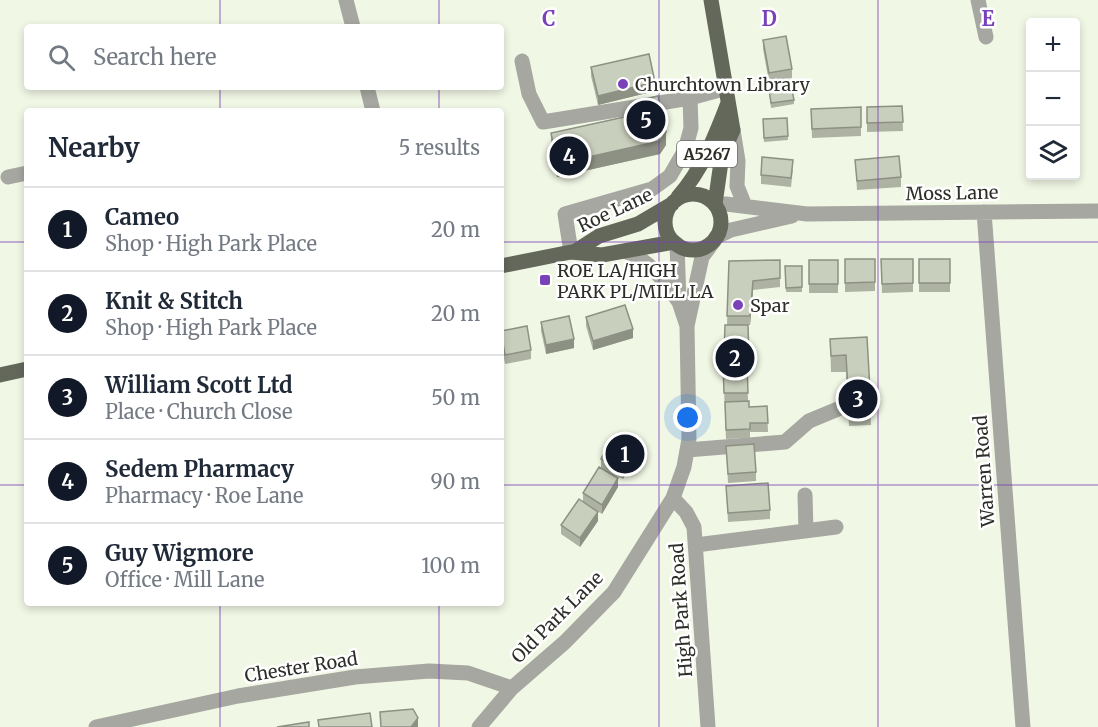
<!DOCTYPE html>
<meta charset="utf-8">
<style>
:root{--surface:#fff;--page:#f2f2f3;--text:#1f2937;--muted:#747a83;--line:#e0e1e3;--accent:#111827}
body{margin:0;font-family:Merriweather,serif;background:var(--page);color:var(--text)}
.controls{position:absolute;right:18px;top:18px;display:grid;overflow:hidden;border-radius:6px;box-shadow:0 3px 9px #0003}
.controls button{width:54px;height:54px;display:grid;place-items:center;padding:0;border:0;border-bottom:2px solid var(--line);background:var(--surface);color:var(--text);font:30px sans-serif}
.you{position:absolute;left:688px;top:418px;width:21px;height:21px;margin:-15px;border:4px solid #fff;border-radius:50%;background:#1a73e8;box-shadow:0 0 0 9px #1a73e833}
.badge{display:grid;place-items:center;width:39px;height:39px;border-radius:50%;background:var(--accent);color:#fff;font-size:20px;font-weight:700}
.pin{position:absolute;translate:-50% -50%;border:3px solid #fff;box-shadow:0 2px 6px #0006}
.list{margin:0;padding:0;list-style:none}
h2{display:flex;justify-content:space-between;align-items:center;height:78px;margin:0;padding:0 24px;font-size:26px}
h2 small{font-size:20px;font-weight:400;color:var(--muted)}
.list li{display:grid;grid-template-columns:39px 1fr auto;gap:18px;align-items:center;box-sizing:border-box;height:84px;padding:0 24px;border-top:2px solid var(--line)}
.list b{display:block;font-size:22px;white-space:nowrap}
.list p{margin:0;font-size:20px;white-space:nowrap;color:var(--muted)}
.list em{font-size:20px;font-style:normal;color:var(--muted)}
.icon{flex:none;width:33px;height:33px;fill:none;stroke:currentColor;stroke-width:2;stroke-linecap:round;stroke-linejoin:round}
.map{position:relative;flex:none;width:1098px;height:727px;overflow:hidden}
.search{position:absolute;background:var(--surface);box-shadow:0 3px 9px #0003;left:24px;top:24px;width:480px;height:66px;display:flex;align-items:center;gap:15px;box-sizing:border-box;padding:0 21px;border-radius:6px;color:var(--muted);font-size:22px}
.panel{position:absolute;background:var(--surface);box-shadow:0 3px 9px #0003;left:24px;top:108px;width:480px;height:498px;border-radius:6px}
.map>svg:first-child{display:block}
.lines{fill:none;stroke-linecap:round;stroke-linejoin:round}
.minor{stroke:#a5a7a0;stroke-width:15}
.major{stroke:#64685b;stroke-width:15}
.wall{fill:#adb2a3}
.shaded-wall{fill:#8d9184}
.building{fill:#c9cfbd;stroke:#8d9184;stroke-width:1.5}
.grid{fill:none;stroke:#7a42b9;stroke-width:1.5;stroke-opacity:0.55}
.poi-dot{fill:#7a42b9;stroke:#fff;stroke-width:2}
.labels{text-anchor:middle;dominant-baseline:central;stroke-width:5;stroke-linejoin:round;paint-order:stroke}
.shield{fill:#fff;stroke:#6b6d68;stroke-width:1.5}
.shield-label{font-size:16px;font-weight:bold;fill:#2c2e27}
.poi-label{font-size:18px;fill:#2c2e27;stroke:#fff;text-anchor:start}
.street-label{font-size:18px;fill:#2c2e27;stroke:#fff}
.grid-label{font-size:20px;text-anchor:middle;font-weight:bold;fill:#7a42b9;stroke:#fff;stroke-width:5;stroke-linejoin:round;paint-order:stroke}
</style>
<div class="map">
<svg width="1098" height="727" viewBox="0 0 1098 727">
<rect width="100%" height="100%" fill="#f1f7e5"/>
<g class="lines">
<path class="minor" d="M346,0l7,27
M978,0l8,37
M522,61l7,33 14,28 147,-24
M367,87l6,24
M733,130l5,31 -1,25 8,20
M8,177l19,-4
M716,205l10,-1 81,10 291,-3
M984,212l39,515
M716,237l15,-7 61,-14
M677,244l2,58 8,24
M625,251c27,11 37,28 54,51
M571,252l-6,-38 87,-25 18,-13 15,-26 6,-22 -1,-30 37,-10
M687,450l98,-8 24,-21 29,-12
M805,495l1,36
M673,498l13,14 8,15 14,200
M696,545l140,-18
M96,727l142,-31 117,-19 74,-6 39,2 44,15
M479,727l33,-39 53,-46 49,-50 59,-94 11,-31 5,-28 -2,-113 15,-69 12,-16"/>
<path class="major" d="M711,0l22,130 -11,25 -7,49
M665 222a28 28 0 1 1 56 0a28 28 0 1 1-56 0Z
M678,197c24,-27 37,-60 50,-94
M574,252l25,-16 39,-12 34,-20
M501,266l70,-14 31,3 72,-13
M0,375l27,-6"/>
</g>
<path class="wall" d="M763,40l29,29v9l-23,4 -6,-33z
M591,67l64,24 -57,14 -7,-29z
M768,83l26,17v4l-23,4z
M631,103l35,42 -6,9 -103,23 -6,-31v-13l80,-18z
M902,106l1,25 -36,1v-25z
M861,107v29l-49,2 -1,-29z
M787,118l1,22 -24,2 -1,-18z
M855,160l46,17v10l-44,3z
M793,169l-2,18 -30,-3v-9z
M845,259h30v32l-30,1z
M881,259h32v33l-31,1z
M919,259h31v33h-31z
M780,260v27l-27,3 -3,35h-2l1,40h-2l1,36 1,6 18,-1 1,26h-18v6l-24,1 -3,-75h1l1,-39h2l2,-64z
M809,260h29v33h-29z
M785,266h17v26h-16z
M586,317l47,21 -40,12 -7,-24z
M541,322l33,26 -28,6 -5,-23z
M501,331l30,19v9l-26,5 -4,-22z
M867,337l4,88 -22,1 -3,-54h-15l-1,-33z
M616,446l21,4 -14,29 -20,-10 15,18 -16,27 -11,-7 7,14 -18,26 -19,-13v-9l22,-23v-9l18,-25v-9z
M726,446l30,26v9l-28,2z
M726,486l44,24v9l-42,3z"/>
<path class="shaded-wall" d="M655,82v9l-57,14v-9z
M666,132v13l-6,9 -103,23v-13z
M753,281v9l-3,35v-9z
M633,329v9l-40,12v-9z
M574,339v9l-28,6v-9z
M637,441v9l-14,29v-9z
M618,478v9l-16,27v-9z
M598,512v9l-18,26v-9z
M418,718v9h-7z"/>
<path class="building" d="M786,36l6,33 -23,4 -6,-33z
M649,54l6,28 -57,14 -7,-29z
M790,80l4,20 -23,3 -3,-20z
M658,96l8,36 -6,9 -103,23 -6,-31 83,-18 -3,-12z
M902,106l1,16 -36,1v-16z
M861,107v20l-49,2 -1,-20z
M787,118l1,18 -24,2 -1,-19z
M899,156l2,21 -44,4 -2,-21z
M762,157l31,3 -2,18 -30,-3z
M845,259h30v23l-30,1z
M881,259h32v24l-31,1z
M919,259h31v24h-31z
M780,260v18l-27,3 -3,35h-23l2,-55z
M809,260h29v24h-29z
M785,266h17v21l-16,1z
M625,305l8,24 -40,12 -7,-24z
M569,316l5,23 -28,6 -5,-23z
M725,325h23l1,31 -25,-1z
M527,326l4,24 -26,5 -4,-24z
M867,337l4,71 -22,1 -3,-54 -15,1 -1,-17z
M747,363l1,30h-24l-1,-29z
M749,401v6l18,-1 1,17h-18v6l-24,1 -1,-28z
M622,434l15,7 -14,29 -22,-11 8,-16 7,3z
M754,444l2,28 -28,2 -2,-28z
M599,467l19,11 -16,27 -19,-12z
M768,483l2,27 -42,3 -2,-27z
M579,499l19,13 -18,26 -19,-13z
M413,709l5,9 -7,9h-30l-1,-15z
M370,713l2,14h-53l-1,-7z
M309,722v5h-32z"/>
<path class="grid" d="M220,0v27M439,0v27M659,0v727M878,0v727M220,87v24M439,87v24M0,242h27M501,242h597M0,485h27M501,485h597M220,603v124M439,603v124"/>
<g class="poi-dot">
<circle cx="623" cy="84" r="6"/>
<rect x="539" y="274" width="12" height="12" rx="3"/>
<circle cx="738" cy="305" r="6"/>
</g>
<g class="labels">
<rect class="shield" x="677" y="141" width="60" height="26" rx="4.5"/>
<g class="shield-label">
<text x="707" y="154">A5267</text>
</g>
<g class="poi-label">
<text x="635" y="84">Churchtown Library</text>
<text x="557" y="270">ROE LA/HIGH<tspan x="557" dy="21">PARK PL/MILL LA</tspan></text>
<text x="750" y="305">Spar</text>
</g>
<g class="street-label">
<text transform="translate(952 193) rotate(-1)">Moss Lane</text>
<text transform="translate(615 210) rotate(-25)">Roe Lane</text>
<text transform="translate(984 471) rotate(-94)">Warren Road</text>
<text transform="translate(681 610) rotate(-94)">High Park Road</text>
<text transform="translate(557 617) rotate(-45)">Old Park Lane</text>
<text transform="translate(301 667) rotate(-9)">Chester Road</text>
</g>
</g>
<g class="grid-label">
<text x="549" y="26">C</text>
<text x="769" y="26">D</text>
<text x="988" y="26">E</text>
</g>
</svg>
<div class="controls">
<button>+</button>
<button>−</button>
<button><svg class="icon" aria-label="layers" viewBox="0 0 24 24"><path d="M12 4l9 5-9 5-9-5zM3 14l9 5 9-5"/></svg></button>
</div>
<div class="you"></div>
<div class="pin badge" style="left:625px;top:454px">1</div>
<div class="pin badge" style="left:735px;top:358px">2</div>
<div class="pin badge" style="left:858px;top:399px">3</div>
<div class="pin badge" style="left:569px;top:156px">4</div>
<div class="pin badge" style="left:646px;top:120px">5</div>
<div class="search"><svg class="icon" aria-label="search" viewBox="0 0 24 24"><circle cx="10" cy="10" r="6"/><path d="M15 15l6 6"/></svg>Search here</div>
<section class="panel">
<h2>Nearby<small>5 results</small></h2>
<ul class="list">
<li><span class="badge">1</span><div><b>Cameo</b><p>Shop · High Park Place</p></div><em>20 m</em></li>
<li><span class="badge">2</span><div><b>Knit &amp; Stitch</b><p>Shop · High Park Place</p></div><em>20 m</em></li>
<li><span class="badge">3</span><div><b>William Scott Ltd</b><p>Place · Church Close</p></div><em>50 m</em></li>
<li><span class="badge">4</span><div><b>Sedem Pharmacy</b><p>Pharmacy · Roe Lane</p></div><em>90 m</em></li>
<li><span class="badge">5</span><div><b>Guy Wigmore</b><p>Office · Mill Lane</p></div><em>100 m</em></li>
</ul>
</section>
</div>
